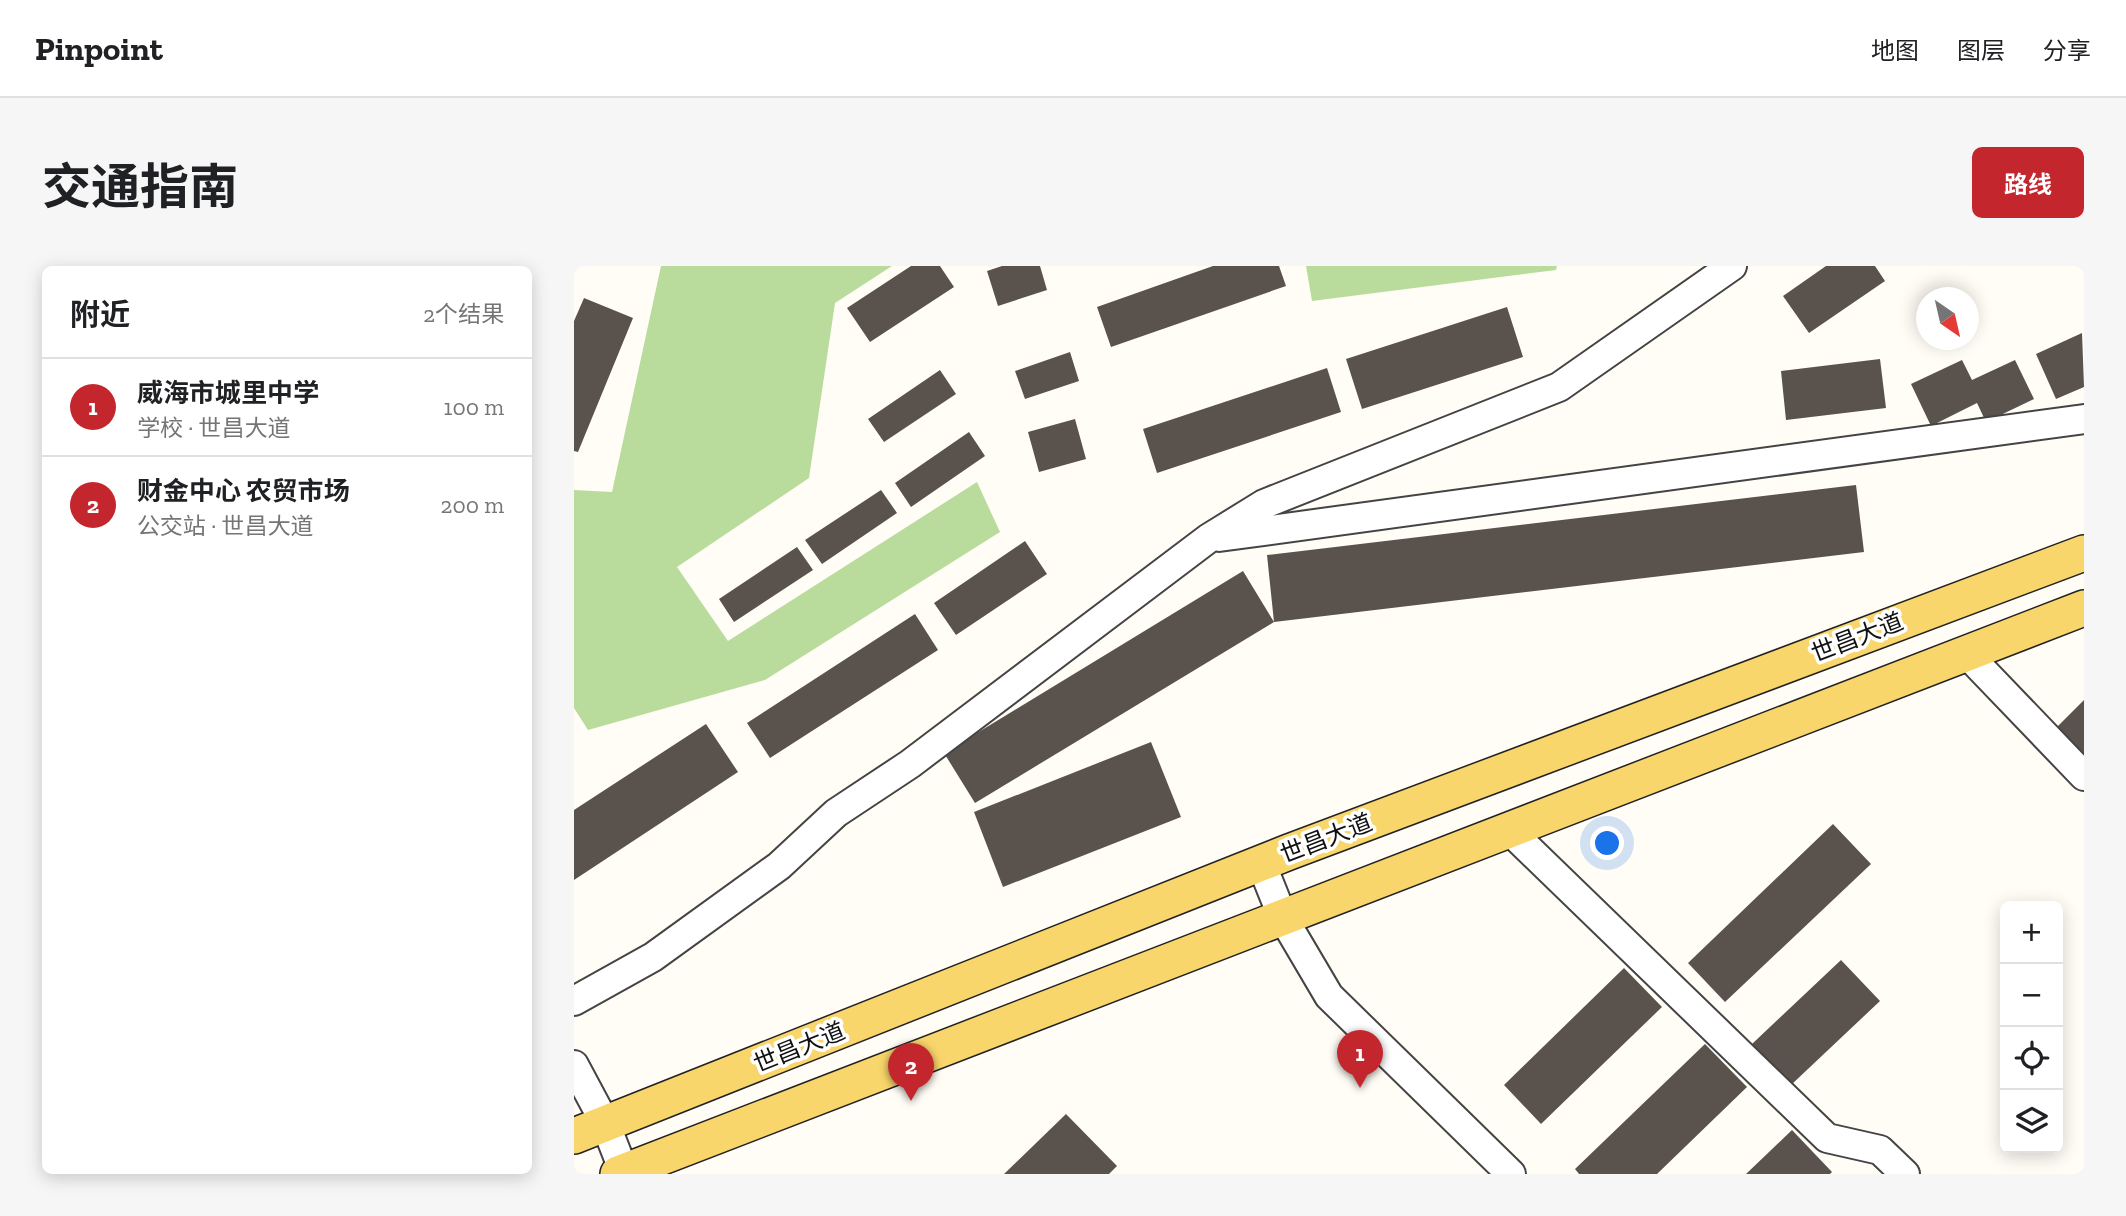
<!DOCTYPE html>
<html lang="zh">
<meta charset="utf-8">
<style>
:root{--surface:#fff;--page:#f6f6f6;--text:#202124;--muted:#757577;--line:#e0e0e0;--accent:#c4262e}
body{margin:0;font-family:"Zilla Slab","Noto Sans SC",serif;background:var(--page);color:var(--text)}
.controls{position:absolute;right:21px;bottom:21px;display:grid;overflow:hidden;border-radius:10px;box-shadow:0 4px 18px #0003}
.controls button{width:63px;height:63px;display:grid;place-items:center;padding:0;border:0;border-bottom:2px solid var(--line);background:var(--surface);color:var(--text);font:35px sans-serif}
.compass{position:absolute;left:1342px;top:21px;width:63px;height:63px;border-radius:50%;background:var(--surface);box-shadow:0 4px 18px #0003;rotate:146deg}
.you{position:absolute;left:1034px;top:578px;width:24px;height:24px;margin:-18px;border:5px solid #fff;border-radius:50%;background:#1a73e8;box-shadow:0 0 0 10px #1a73e833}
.badge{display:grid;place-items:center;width:46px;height:46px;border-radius:50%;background:var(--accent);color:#fff;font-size:23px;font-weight:700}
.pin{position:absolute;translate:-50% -58px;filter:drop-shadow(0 2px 4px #0008)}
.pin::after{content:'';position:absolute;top:37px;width:24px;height:21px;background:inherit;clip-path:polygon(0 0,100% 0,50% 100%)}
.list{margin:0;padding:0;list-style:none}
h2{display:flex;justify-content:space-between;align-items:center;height:91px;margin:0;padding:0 28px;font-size:30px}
h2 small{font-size:23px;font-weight:400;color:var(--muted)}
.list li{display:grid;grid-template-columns:46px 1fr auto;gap:21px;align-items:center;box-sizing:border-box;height:98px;padding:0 28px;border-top:2px solid var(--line)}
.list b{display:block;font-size:26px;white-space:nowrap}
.list p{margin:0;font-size:23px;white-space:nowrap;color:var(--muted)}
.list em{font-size:23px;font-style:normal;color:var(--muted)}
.icon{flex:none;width:38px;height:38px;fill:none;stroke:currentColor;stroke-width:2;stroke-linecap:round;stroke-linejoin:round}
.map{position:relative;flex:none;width:1510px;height:908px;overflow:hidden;border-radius:10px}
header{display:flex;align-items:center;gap:42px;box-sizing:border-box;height:98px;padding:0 35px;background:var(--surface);border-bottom:2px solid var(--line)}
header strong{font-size:33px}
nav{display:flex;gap:38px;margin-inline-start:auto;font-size:24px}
.intro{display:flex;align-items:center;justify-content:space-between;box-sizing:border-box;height:168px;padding:0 42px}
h1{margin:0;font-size:49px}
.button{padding:18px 32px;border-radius:10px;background:var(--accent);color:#fff;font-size:24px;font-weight:700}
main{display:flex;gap:42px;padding:0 42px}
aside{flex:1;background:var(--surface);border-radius:10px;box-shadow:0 4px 18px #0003}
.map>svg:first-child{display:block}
.forest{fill:#b9dc9c}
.building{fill:#5a524d}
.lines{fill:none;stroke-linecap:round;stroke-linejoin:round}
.minor-casing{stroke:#444;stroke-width:32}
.major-casing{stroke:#222;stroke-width:38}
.minor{stroke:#fff;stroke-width:28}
.major{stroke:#f9d66b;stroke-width:35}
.labels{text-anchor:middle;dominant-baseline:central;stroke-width:7;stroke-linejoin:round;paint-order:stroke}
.street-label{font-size:24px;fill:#111;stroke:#fff}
</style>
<header>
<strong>Pinpoint</strong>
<nav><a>地图</a><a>图层</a><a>分享</a></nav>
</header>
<div class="intro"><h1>交通指南</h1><a class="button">路线</a></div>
<main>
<aside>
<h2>附近<small>2个结果</small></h2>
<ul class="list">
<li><span class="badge">1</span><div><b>威海市城里中学</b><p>学校 · 世昌大道</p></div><em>100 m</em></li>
<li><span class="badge">2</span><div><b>财金中心 农贸市场</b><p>公交站 · 世昌大道</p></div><em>200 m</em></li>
</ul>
</aside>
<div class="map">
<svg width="1510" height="908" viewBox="0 0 1510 908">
<rect width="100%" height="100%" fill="#fffdf5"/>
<path class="forest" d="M87,0h231l-57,37 -26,175 -132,89 51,74 249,-159 23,50 -235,148 -177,50 -14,-22v-218l38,2z
M732,0h251l-1,4 -244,31z"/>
<path class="building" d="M337,0h29l14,21 -84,55 -23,-34z
M428,0h38l7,24 -49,16 -11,-35z
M639,0h66l7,20 -175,61 -14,-40z
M1252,0h49l10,15 -76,52 -26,-37z
M10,32l49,20 -55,134 -4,-1v-130z
M933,41l16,50 -161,52 -16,-50z
M1508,67l2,54 -28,12 -20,-45z
M496,86l9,29 -54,18 -10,-28z
M1306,93l6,49 -100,12 -5,-49z
M1388,94l10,20 43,-20 19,39 -48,23 -9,-19 -46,23 -20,-42z
M753,102l14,44 -184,61 -14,-44z
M366,104l16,24 -72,48 -16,-23z
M501,153l11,40 -47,13 -11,-40z
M395,166l16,24 -74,51 -16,-24z
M1282,219l8,67 -590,70 -7,-67z
M307,224l16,23 -75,51 -17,-24z
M451,275l22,33 -91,61 -22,-32z
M223,281l16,23 -79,52 -15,-23z
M669,305l31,51 -299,181 -31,-50z
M341,348l23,36 -168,108 -23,-35z
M1510,434v56l-28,-28z
M132,458l32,48 -164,108v-70z
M577,476l30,75 -178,70 -29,-75z
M1259,558l38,40 -146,138 -37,-39z
M1267,694l39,41 -89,84 -39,-41z
M1050,702l38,39 -121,117 -37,-39z
M1131,778l42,43 -90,87h-78l-4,-5z
M492,848l51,52 -8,8h-105z
M1218,864l40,42 -2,2h-84z"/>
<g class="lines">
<g class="minor-casing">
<path id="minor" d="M645,271l865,-118
M1391,386l119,124
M935,564l318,308 53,12 25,24
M687,597l22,55 46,78 182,178
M0,735l79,-44 126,-91 57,-53 74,-49 299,-226 55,-34 295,-117 173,-121
M0,799l31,58 19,49"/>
</g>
<g class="major-casing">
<path id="major" d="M0,870l715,-284 795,-299
M44,908l1466,-566"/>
</g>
<use href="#minor" class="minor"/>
<use href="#major" class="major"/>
</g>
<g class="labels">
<g class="street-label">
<text transform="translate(1283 371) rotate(-21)">世昌大道</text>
<text transform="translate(752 572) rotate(-21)">世昌大道</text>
<text transform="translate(225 781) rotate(-22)">世昌大道</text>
</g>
</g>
</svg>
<div class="controls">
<button>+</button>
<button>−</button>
<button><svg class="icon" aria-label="locate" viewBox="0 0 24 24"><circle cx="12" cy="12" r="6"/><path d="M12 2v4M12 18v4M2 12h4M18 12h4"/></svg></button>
<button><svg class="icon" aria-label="layers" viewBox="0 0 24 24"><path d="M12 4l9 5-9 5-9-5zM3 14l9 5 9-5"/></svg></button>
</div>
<svg class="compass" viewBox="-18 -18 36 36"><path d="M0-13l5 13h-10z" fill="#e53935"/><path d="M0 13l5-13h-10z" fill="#757577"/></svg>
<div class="you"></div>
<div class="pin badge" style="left:786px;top:822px">1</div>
<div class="pin badge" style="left:337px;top:835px">2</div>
</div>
</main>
